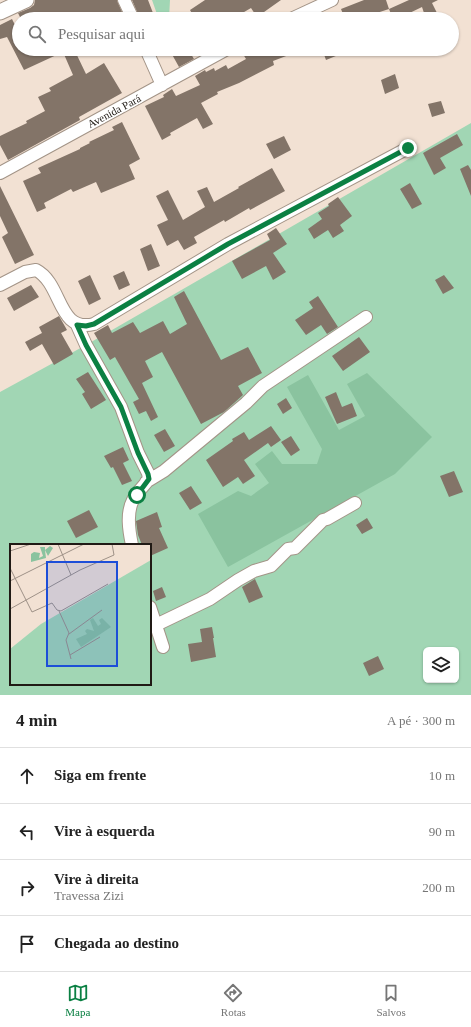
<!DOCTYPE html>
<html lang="pt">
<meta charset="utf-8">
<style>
:root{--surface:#fff;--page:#f6f6f6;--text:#222;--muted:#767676;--line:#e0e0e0;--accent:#0b8043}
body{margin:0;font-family:Georgia,serif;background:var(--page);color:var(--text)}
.controls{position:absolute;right:12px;bottom:12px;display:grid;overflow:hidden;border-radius:6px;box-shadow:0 1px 3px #0004}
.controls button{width:36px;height:36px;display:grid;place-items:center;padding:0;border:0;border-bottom:1px solid var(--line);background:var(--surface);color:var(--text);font:20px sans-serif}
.stop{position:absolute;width:12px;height:12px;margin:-9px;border:3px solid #0b8043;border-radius:50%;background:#fff}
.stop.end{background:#0b8043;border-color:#fff;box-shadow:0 1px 4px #0008}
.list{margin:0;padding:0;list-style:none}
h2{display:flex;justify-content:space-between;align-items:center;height:52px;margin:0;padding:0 16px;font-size:17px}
h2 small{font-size:13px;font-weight:400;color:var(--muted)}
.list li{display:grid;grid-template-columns:26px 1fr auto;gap:12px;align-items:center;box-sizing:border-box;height:56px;padding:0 16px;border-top:1px solid var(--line)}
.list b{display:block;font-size:15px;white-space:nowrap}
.list p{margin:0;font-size:13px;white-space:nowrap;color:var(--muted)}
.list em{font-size:13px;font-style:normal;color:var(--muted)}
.icon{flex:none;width:22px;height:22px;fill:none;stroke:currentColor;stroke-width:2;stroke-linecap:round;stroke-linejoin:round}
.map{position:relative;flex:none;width:471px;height:695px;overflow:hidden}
.search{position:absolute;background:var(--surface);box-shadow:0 1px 3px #0004;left:12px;right:12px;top:12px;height:44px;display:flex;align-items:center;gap:10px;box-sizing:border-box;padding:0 14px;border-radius:22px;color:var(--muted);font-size:15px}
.sheet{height:276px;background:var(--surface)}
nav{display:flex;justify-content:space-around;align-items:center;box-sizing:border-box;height:56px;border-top:1px solid var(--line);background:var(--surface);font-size:11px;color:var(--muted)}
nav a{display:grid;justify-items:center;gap:2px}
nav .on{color:var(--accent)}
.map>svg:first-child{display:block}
.green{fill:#a1d6b4;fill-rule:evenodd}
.forest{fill:#8ac39f}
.building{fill:#837468}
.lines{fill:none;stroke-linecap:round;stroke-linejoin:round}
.minor-casing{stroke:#a39487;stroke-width:14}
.tertiary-casing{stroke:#a39487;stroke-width:17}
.minor{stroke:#fff;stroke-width:12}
.tertiary{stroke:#fff;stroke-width:15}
.route{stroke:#0b8043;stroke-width:5}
.labels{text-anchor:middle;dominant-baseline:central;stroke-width:3;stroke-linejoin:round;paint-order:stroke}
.street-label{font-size:11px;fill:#201a15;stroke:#fff}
.inset-road{fill:none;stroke:#9e9187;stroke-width:1}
.view{fill:#1d4ed8;fill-opacity:0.15;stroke:#1d4ed8;stroke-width:2}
.inset-edge{fill:none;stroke:#201a15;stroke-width:2}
</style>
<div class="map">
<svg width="471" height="695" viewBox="0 0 471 695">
<rect width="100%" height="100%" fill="#f2e1d3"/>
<path class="green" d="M152,0h18l-1,19h-16l5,-2z
M471,123v572h-471v-303l86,-47zM11,545h139v139h-139zM426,650h30v30h-30z"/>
<path class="forest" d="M367,373l65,64 -37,37 -167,93 -30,-53 40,-23 13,5 18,-13 -14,-19 17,-13 10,13h35l5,-15 -35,-62 21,-12 31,55 26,-14 -18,-32z"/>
<path class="building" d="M35,0h82l8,19h-104l-3,-6 12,-5 4,-3z
M132,0h16l5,13 -8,4v2h-5z
M205,0h76l-24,17 -6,-9 -19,11h-37l-5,-9z
M364,0h22l3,9 -31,10h-13l-4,-10z
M409,0h29l-6,3 8,16h-14l-4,-12 -25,12h-4l-4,-10z
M12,19l7,14v16h55l12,25 18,-11 18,30 -43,24 1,3 -72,40 -8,-15v-9l27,-13 -1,-2 19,-10 -7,-14 13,-6 -2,-3 24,-13 -10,-23 -39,18 -17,-33 -7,2v-14z
M169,49h19l6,10 -15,8z
M240,49l62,1 -29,11 1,4 -35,18 -22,9 1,2 -17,9 12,21 -10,5 -6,-11 -27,15 1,2 -9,5 -17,-34 19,-9 -1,-2 9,-6 4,7 24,-11 -5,-9 10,-6 1,2 8,-4 1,3 11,-6 2,4 18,-10z
M322,49h31l-27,11z
M395,74l4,14 -14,6 -4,-14z
M441,101l4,12 -13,4 -4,-13z
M122,122l18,37 -11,6 6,14 -34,14 -5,-11 -23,10 -2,-3 -27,14 2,5 -9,4 -14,-31 18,-8 -3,-5 42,-19v-1l10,-5 -1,-1 25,-12 -2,-3z
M457,134l6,11 -23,13 6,10 -12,7 -11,-22z
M284,136l7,14 -17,9 -8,-15z
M468,165l3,5v26l-11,-27z
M272,168l13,23 -35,19 -1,-2 -24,14 -1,-2 -30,17 3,6 -13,7 -6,-10 -11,6 -10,-21 11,-5 -12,-24 12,-6 15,30 22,-13 -8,-16 10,-4 7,15 25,-14 -1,-1z
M410,183l12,21 -10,5 -12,-20z
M0,186l34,69 -19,9 -13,-27 6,-4 -8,-17z
M338,197l14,19 -12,9 4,6 -11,7 -5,-8 -14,9 -6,-10 14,-10 -4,-6 11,-7 -1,-2z
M276,228l11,16 -14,9 13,19 -13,8 -7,-14 -24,13 -10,-18 38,-21 -3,-6z
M151,244l9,22 -12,5 -8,-22z
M124,271l6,14 -11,5 -6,-14z
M90,275l11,24 -12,6 -11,-24z
M444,275l10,13 -11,6 -8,-14z
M31,285l8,12 -25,14 -7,-13z
M184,291l37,69 27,-13 14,26 -24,13 5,9 -19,17 -23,12 -39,-72 -17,9 8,16 -11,6 16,34 -7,4 -5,-10 -7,3 -6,-12 6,-3 -24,-42 -5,3 -16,-27 14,-8 4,8 21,-11 7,11 23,-12 7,13 17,-10 -13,-27z
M318,296l20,31 -11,7 -6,-9 -15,10 -11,-15 18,-12 -4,-6z
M59,316l8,14 -6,3 12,21 -19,11 -12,-21 -12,7 -5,-9 17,-9 -3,-6z
M359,337l11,15 -27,19 -11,-15z
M88,372l18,28 -15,9 -9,-15 3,-2 -9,-13z
M336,392l6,15 10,-4 5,13 -20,8 -12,-27z
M286,398l6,10 -9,6 -6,-10z
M271,426l10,14 -10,7 -3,-4 -24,17 11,16 -12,8 -5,-7 -15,10 -17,-27 27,-19 -1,-2 12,-7 5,8z
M165,429l10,17 -11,6 -10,-17z
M291,436l9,14 -9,6 -10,-14z
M123,447l6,13 -6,3 9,18 -10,4 -9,-18 -2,1 -7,-12z
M454,471l9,21 -14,5 -9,-21z
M191,486l11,17 -12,7 -11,-17z
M89,510l9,17 -22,11 -9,-17z
M157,512l5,15 -3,1 9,20 -18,8v-11h-8l-4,-10 -2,-14z
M367,518l6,10 -11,6 -6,-9z
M255,579l8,18 -14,6 -7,-16z
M162,587l4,10 -10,4 -3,-10z
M212,627l2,11h-1l3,19 -25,5 -3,-18 14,-2 -2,-13z
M378,656l6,13 -15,7 -6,-13z"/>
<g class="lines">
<g class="minor-casing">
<path id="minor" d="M124,0l9,19
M291,19l41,-19
M146,49l16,36
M0,173l227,-124
M0,285l25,-13 11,-2c27,14 21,63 58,54l134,-80 180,-96
M77,325l9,20 35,62 17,46 10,20 1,6c-5,7 -12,13 -16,21 -7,13 -4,31 -1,45
M146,482l18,-11 82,-68 17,-17 103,-69
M150,607l13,40
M156,625l54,-26 28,-19 16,-9 17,-5 17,-17 7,-1 28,-28 4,-1 28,-16"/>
</g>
<g class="tertiary-casing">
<path id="tertiary" d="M0,12l26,-12"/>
</g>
<use href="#minor" class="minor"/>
<use href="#tertiary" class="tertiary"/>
</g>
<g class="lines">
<path class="route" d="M137,495l12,-16 -1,-5 -10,-21 -17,-46 -35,-62 -9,-20 9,1 8,-2 134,-80 180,-96"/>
</g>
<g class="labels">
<g class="street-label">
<text transform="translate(114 111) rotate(-28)">Avenida Pará</text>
</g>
</g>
<g transform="translate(10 544)">
<rect width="141" height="141" fill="#f2e1d3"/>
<path d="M141,16v125h-141v-36l31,-25z" fill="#a1d6b4"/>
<path d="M40,2l3,2 -5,8 -3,-6 1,8 -15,4v-8l3,-2 6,1 -1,5 4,-2 -3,-9h5v3zM83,74l5,8 3,-2 -2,-4 3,-2 9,9 -30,20 -5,-8 11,-5 -2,-3 2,-2 7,2 -4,-11z" fill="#8ac39f"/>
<path class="inset-road" d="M48,0l13,31M0,7l21,-7M0,24l22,44 20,-9 5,7 4,1 47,-27M0,37l74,-37M0,65l70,-39 34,-15 -2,-11M49,67l10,22 -3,7 5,19M59,90l33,-24M60,111l30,-18"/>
<path class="view" d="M37,18h70v104h-70z"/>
<rect width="141" height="141" class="inset-edge"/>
</g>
</svg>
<div class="controls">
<button><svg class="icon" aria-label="layers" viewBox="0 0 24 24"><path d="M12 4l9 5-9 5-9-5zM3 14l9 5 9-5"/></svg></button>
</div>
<div class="stop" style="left:137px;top:495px"></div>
<div class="stop end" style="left:408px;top:148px"></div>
<div class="search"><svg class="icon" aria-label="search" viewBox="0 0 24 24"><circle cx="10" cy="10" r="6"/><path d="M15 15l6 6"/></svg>Pesquisar aqui</div>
</div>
<section class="sheet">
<h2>4 min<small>A pé · 300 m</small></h2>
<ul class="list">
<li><svg class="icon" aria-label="ahead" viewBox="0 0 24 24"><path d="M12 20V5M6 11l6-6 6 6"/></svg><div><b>Siga em frente</b></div><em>10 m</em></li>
<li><svg class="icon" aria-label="left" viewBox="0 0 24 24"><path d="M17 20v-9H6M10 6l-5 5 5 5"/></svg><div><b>Vire à esquerda</b></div><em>90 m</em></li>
<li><svg class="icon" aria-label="right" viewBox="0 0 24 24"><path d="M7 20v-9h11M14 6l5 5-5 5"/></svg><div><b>Vire à direita</b><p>Travessa Zizi</p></div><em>200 m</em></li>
<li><svg class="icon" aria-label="arrive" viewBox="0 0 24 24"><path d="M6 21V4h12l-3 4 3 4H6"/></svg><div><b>Chegada ao destino</b></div></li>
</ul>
</section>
<nav>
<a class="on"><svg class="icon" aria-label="map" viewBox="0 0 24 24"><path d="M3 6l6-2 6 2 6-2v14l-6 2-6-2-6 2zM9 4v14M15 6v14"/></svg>Mapa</a>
<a><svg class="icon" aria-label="directions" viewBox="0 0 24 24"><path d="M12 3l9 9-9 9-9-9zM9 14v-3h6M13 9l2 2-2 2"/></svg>Rotas</a>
<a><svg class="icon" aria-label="saved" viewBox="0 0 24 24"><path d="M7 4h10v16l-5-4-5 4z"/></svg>Salvos</a>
</nav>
